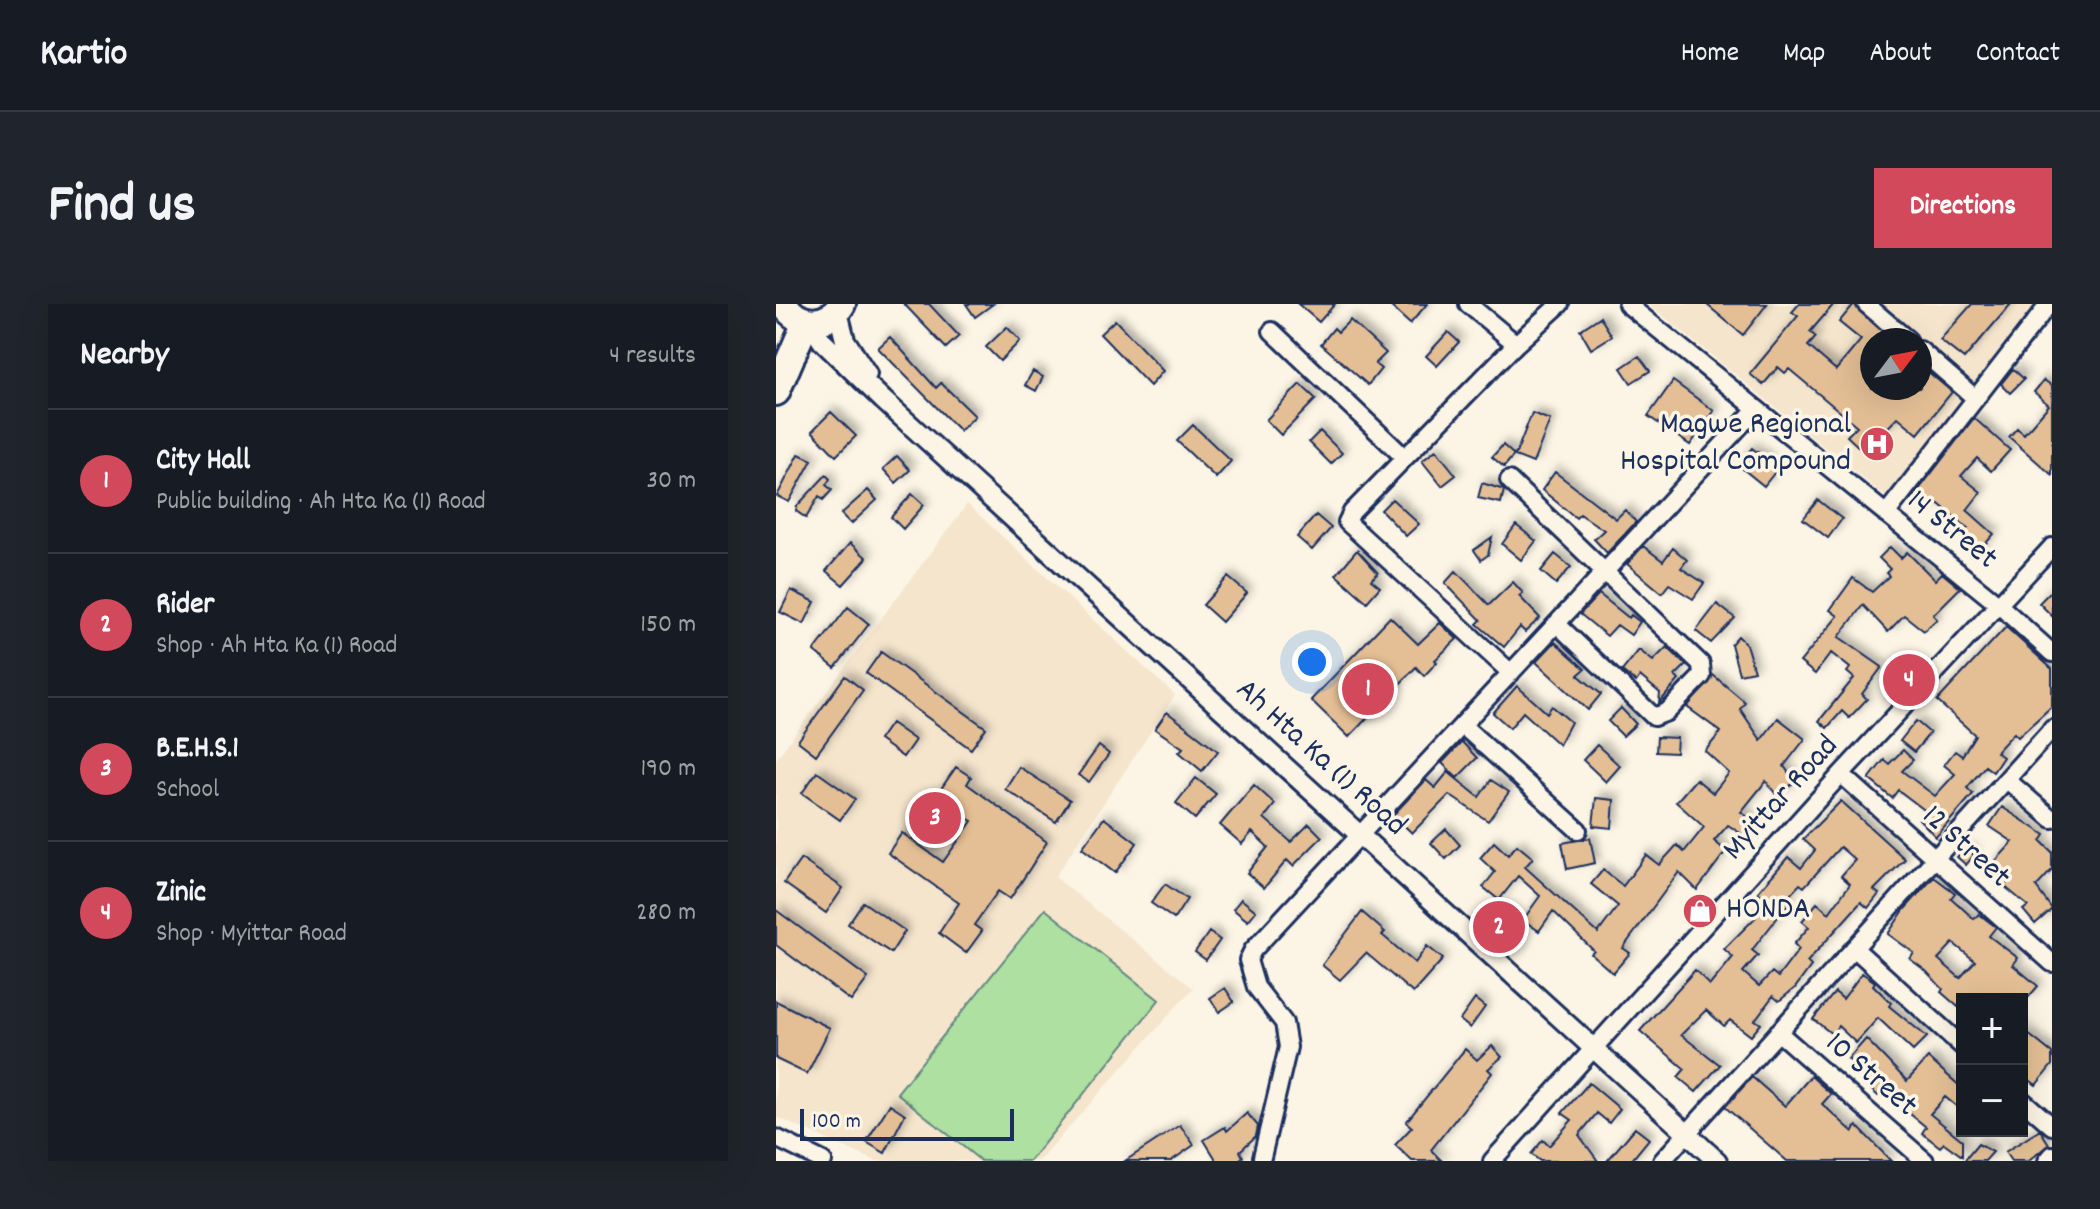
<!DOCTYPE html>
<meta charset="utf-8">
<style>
:root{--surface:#171b24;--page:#20242c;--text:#f1f3f6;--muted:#9ea1a6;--line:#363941;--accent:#d1495b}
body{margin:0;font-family:Dekko,sans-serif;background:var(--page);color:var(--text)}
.controls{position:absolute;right:24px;bottom:24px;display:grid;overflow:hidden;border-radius:0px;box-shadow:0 8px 32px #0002}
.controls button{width:72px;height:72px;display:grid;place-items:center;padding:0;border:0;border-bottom:2px solid var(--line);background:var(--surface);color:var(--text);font:40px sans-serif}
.compass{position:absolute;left:1084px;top:24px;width:72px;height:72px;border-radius:50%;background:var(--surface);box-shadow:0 8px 32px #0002;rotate:58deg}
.scale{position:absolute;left:24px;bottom:20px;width:214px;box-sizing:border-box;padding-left:8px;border:4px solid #1b2f5e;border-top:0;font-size:22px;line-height:28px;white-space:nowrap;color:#1b2f5e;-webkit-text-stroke:6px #fcf5e5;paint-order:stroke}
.you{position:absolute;left:536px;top:358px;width:28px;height:28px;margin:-20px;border:6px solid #fff;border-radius:50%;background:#1a73e8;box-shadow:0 0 0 12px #1a73e833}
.badge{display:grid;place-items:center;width:52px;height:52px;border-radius:50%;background:var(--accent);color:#fff;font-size:26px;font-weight:700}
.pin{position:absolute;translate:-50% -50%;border:4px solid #fff;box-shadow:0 2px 8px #0006}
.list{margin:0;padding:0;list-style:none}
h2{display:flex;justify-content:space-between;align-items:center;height:104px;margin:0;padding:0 32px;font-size:34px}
h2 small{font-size:26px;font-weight:400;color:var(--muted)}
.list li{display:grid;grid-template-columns:52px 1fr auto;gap:24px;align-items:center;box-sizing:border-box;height:144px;padding:0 32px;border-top:2px solid var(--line)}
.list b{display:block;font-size:30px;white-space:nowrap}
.list p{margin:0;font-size:26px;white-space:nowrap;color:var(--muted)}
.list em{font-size:26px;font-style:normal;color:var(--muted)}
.map{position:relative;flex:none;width:1276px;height:857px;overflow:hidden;border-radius:0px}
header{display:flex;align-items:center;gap:48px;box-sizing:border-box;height:112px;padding:0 40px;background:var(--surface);border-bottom:2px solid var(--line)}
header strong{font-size:38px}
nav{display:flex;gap:44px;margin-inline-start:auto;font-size:28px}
.intro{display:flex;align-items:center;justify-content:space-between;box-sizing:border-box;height:192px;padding:0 48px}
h1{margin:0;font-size:56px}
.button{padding:20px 36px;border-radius:0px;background:var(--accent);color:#fff;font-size:28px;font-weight:700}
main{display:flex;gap:48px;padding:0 48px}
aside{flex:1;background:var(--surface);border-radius:0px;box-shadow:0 8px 32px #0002}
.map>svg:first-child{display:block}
.built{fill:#f5e5cd;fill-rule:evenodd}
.green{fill:#ade0a1;stroke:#648880;stroke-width:2}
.building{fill:#e4bf95;stroke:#1b2f5e;stroke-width:2;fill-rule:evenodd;filter:url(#shadow)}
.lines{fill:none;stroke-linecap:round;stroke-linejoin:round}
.minor-casing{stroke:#1b2f5e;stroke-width:22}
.tertiary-casing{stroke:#1b2f5e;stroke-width:24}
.trunk-casing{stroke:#1b2f5e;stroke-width:32}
.minor{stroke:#fcf5e5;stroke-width:16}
.tertiary{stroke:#fcf5e5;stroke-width:18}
.trunk{stroke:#fcf5e5;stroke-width:26}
.labels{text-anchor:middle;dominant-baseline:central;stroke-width:7;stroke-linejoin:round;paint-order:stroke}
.poi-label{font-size:32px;fill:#1b2f5e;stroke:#fcf5e5;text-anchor:end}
.street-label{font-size:32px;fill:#1b2f5e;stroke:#fcf5e5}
</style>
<header>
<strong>Kartio</strong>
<nav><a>Home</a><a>Map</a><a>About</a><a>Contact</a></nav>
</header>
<div class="intro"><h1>Find us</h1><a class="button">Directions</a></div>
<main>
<aside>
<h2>Nearby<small>4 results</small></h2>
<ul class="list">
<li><span class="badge">1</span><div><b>City Hall</b><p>Public building · Ah Hta Ka (1) Road</p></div><em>30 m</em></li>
<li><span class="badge">2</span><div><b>Rider</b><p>Shop · Ah Hta Ka (1) Road</p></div><em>150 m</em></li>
<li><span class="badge">3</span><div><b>B.E.H.S.1</b><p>School</p></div><em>190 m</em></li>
<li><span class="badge">4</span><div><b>Zinic</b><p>Shop · Myittar Road</p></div><em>280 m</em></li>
</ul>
</aside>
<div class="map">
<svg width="1276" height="857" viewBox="0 0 1276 857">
<defs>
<filter id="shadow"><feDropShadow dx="5" dy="-5" stdDeviation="4" flood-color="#0004"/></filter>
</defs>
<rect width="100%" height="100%" fill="#fcf5e5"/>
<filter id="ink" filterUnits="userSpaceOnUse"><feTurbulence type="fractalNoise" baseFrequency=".0125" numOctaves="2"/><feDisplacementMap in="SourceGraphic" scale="16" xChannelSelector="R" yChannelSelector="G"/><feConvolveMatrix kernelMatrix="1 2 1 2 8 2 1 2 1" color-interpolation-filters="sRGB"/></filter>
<g filter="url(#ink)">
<path class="built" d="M872,0h395l-152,197zM1096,36h48v48h-48z
M191,200l208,191 -120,182 138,111 -154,173h-163l-100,-44v-358z"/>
<path class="green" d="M269,605l114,91 -129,161h-49l-84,-68z"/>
<path class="building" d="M128,0h25l30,32 -13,12z
M190,0h27l-18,13z
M522,0h37l-16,18z
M612,0h39l-17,20z
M930,0h61l-24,31z
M1023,0h35l-24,28 6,5 -8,9 28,24 25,-30 -22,-18 15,-18 37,36h-19v48h48v-23l32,27 -34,42 -20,-17 -34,35 -17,-16 10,-10 -68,-57 -4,4 -7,-6 -15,18 -13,-11 48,-58 -6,-4z
M1196,0h39l-47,55 -24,-19z
M824,13l12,19 -21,13 -11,-19z
M339,16l48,51 -13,15 -50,-52z
M574,16l36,33 -11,11 6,5 -13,16 -47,-41 13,-16 4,4z
M231,23l13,14 -20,20 -14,-14z
M672,28l11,10 -22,24 -11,-10z
M114,33l46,51 5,-5 34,33 -15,15 -82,-83z
M863,52l11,15 -19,12 -10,-15z
M1237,65l11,10 -14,14 -9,-9z
M257,67l10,6 -7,14 -11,-6z
M1268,76l8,6v89l-43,-38 8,-9 7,6 25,-29 -15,-13z
M897,77l41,30 -24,34 -42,-29z
M524,80l16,15 -35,36 -15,-15z
M55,108l25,24 -20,20 -24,-25z
M756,109l18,7 -17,43 -18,-7z
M1198,114l36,32 -19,21 -14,-13 -16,18 20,16 -14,18 27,24 -16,18 -18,-16 8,-8 -33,-27 -9,11 -15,-12z
M417,121l38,36 -15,17 -39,-37z
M544,127l22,22 -11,11 -22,-22z
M727,141l11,10 -10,12 -12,-10z
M976,144l26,20 -14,18 -26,-21z
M660,146l20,25 -14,11 -20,-25z
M23,150l13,6 -23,42 -12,-6z
M121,152l13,14 -14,13 -13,-14z
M779,168l61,47 9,-9 11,12 -29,31 -13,-14 10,-9 -24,-16 -4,4 -34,-28z
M50,171l4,4 -4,6 6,5 -9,10 -4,-4 -13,22 -10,-7 1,-5z
M706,179l22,7 -3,13 -23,-5z
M92,186l9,10 -26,24 -10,-10z
M136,190l12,11 -21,24 -12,-12z
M616,195l27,25 -13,12 -25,-26z
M1042,196l24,19 -14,19 -25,-19z
M540,211l15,13 -19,22 -15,-13z
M740,221l20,16 -15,19 -19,-16z
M716,233l-4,18 -7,5 -7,-10z
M74,239l17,15 -24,27 -17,-14z
M867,242l20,15 10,-13 14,12 -6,8 23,15 -11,16 -24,-15 -7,9 -35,-29z
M1114,243l11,11 6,-6 28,28 7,-7 18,15 -27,27 4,4 -13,12 -20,-16 -16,17 -25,-27 -24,32 43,30 -20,27 5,5 -18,19 -7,-7 -15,17 -8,-7 35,-43 -7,-6 3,-4 -19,-15 -16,21 -15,-12 38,-46 -8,-6 23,-32 19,14 17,-16 -3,-3 4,-4 -11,-11z
M581,246l21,23 -7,7 9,7 -13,15 -31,-27z
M779,250l16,13 -15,17 -15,-13z
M680,267l33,34 24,-23 10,11 -4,3 21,22 -15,14 -5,-5 -16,20 -27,-23 4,-4 -36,-37z
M452,273l19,16 -25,29 -19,-17z
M15,286l24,12 -11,22 -24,-12z
M1276,286v26l-13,-13z
M823,290l30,24 2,-3 9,7 -9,13 -14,-10 -10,11 -27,-22z
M941,300l18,14 -24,25 -15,-12z
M72,303l21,17 -34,44 -21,-17z
M614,313l28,27 22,-21 17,16 -22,21 2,2 -13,14 -8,-9 -67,70 -38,-37z
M1230,323l46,42v37l-34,31 -4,-4 -18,19 7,5 -10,15 -8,-6 -18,22 6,6 -37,43 -17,-18 8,-7 -29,-22 -6,8 -23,-19 15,-19 5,4 14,-14 10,10 -11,11 33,25 20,-22 -11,-9 11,-14 7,5 13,-21 -38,-34z
M962,332l8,8 8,27 -15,3 -8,-30z
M779,338l30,27 -7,6 23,19 -13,16 -52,-48z
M891,343l19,18 -11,11 4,4 -20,23 1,-10 -20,-17 -4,6 -14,-11 17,-21 14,11z
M105,348l105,76 -15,21 -105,-76z
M937,371l32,27 -5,7 21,31 17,-22 27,21 -21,27 11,16 -18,14 -11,-15 -25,31 12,9 -10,14 -15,-10 -14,16 12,10 -29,39 -18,-18 -56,76 7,5 -17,20 -22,-19 3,-3 -41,-40 -14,20 -16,-11 17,-24 -22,-20 -19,24 -16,-13 12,-15 -15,-14 14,-16 14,13 9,-10 16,13 -8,9 73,66 20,-27 -27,-22 12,-14 20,16 23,-31 13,10 18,-20 7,7 20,-25 -28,-25 20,-23 17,14 16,-20 -24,-22 16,-19 -34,-25z
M69,372l18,14 -47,65 -18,-14z
M741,382l30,27 5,-7 19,16 -12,23 -36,-33 -13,16 -17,-15z
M845,404l15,16 -13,12 -15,-15z
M391,408l51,39 -16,20 -23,-19 4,-4 -28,-19z
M1140,417l14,12 -16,19 -14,-11z
M115,419l24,17 -12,17 -24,-17z
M881,433l20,1 -1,15 -20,-1z
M686,438l15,16 -20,20 -15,-15z
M821,441l23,21 -14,16 -23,-22z
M323,442l10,8 -20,28 -11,-7z
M180,463l15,10 -4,7 80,58 -37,57 -12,-8 -24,34 8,6 -16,22 -27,-20 20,-30 -71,-50 14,-20 41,29 29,-41 -38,-22z
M243,463l51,33 -14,22 -51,-33z
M41,468l38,27 -15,21 -38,-27z
M672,468l31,25 12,-17 18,12 -21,29 -39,-26 -37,38 -19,-18 33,-35 9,8z
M420,474l20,16 -21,25 -19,-16z
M478,481l21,19 -11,14 27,24 18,-18 13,13 -29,29 -6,-6 -23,28 -17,-15 21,-26 -16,-15 -10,12 -22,-19z
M820,494l18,2 -2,28 -19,-2z
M1065,497l64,58 -31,31 5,4 -11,14 -7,-6 -54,60 4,4 -16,22 -16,13 -6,-5 -18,24 6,4 -10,12 -21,-16 -6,6 -18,-16 -25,25 39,30 -24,27 -18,-15 7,-8 -45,-38 55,-61 15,15 23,-28 -9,-8 33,-33 -4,-5 12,-13 -7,-6 30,-35 13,11 14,-18 -12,-11zM1064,543l15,13 -14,16 9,8 -21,29 -12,-10 -15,18 7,6 -15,17 5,5 -21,28 -6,-5 -13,14 -16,-14 15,-17 -6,-5 37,-47 -4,-3 15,-16 4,3z
M1226,503l43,28 -4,6 11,11v18l-16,17 16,22 -17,15 -12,-14 5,-4 -24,-20 4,-4 -17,-16 22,-24 -24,-16z
M328,514l33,25 -22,30 -33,-25z
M670,525l14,16 -14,14 -15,-16z
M814,534l5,25 -28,6 -5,-26z
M1190,544l8,7 -8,10 -9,-8z
M25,555l42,29 -17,25 -42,-30z
M1158,573l21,16 -4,5 23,21 5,-5 17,13 -7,9 29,22 -5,7 25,21 -11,13h-65l-4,8 -17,-15 2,-3 -17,-18 -16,-12 4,-6 -26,-19 16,-24zM1177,639l22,18 -15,17 -22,-19z
M389,580l22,15 -13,20 -23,-16z
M465,595l15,12 -8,10 -15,-12z
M87,598l42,29 -14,22 -43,-29z
M0,606l92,68 -17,23 -75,-56z
M586,608l23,20 -3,3 33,28 12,-17 16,13 -30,34 -47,-40 -26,27 -18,-15z
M433,628l11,8 -14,20 -11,-8z
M1086,669l13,9 -2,3 18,18 -2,3 38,31 -14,14 -35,-33 -22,25 -18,-17 -6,8 -19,-15 22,-27 8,7z
M449,684l9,14 -15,10 -9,-14z
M699,695l10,8 -15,21 -10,-8z
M0,697l54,27 -23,46 -31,-15z
M1246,725l30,24v12l-16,20 -14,-11z
M1090,735l41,42 21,-23 34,30v23l-17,-14 -15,17 32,26v16l-18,-13 -4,4 -18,-14 4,-6 -43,-35 -5,4 -15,-14 5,-5 -20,-18z
M716,742l10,11 -14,12 4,4 -61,77 11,11h-30l-17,-16 17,-18 -6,-5 59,-73 12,11z
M1035,772l20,18 -9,10 31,28 4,-6 34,35h-104l-62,-54 27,-30 33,29z
M813,779l31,26 -11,14 -12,-10 -18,22 19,26h-58l-9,-7 12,-14 6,6 23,-26 -10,-7z
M114,800l15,10 -20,39 -19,-11z
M471,809l11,13 -2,10 -16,15 3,6 -6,4h-20l-13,-21 21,-13 2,4z
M404,821l14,20 -23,16h-46z
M859,824l14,11 -18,22h-24z
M1264,826l9,14 -20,17h-18l-6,-9z
M1202,840l15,8 -8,9h-21z"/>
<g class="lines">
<g class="minor-casing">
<path id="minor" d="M692,0l48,40
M851,0l372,301 53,48
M1090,0l42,36
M496,27l132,126
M1144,46l55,48
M733,176l192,184 1,12 -35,36 -13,5 -97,-93
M1110,210l163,-210
M735,369l-164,-151 5,-10 164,-168 44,-40
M686,421l116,105
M1065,470l211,189
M1231,476l45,39
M1078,644l108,98
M1002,728l147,129
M1246,796l30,26
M0,834l47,23
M486,853l26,-110 -4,-24 -28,-36 -8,-27 5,-10 503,-541
M716,857l349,-387 211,-227
M886,857l390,-432
M1271,857l5,-6"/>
</g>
<g class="tertiary-casing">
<path id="tertiary" d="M62,8l7,28 22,34
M34,18l12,19 61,59 834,761"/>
</g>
<g class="trunk-casing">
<path id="trunk" d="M8,0c14,23 44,24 58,0
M0,88l30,-70"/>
</g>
<use href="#minor" class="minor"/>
<use href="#tertiary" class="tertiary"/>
<use href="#trunk" class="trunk"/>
</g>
</g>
<defs>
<g id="hospital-disc" transform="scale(1.8)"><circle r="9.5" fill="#d1495b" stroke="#fcf5e5"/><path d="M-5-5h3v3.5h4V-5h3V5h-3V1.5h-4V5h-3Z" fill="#fff"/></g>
<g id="shop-disc" transform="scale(1.8)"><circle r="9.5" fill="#d1495b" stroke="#fcf5e5"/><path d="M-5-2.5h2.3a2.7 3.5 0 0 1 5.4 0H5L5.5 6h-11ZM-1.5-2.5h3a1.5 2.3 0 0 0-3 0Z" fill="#fff"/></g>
</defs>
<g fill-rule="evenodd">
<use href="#hospital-disc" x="1101" y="140"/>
<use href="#shop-disc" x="924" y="607"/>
</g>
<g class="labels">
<g class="poi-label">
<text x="1075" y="122">Magwe Regional<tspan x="1075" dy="37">Hospital Compound</tspan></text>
<text x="950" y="607" text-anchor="start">HONDA</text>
</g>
<g class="street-label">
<text transform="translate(1175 227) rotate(39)">14 Street</text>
<text transform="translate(544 455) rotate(42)">Ah Hta Ka (1) Road</text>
<text transform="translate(1006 495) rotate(-48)">Myittar Road</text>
<text transform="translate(1189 544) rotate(42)">12 Street</text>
<text transform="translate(1094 772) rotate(41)">10 Street</text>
</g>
</g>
</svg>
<div class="controls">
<button>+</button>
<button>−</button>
</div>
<svg class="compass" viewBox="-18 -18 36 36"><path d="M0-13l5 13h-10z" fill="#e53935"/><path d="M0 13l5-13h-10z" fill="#9ea1a6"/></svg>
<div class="scale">100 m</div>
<div class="you"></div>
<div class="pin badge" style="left:592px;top:385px">1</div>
<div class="pin badge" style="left:723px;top:623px">2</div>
<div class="pin badge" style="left:159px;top:514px">3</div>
<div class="pin badge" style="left:1133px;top:376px">4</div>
</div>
</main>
